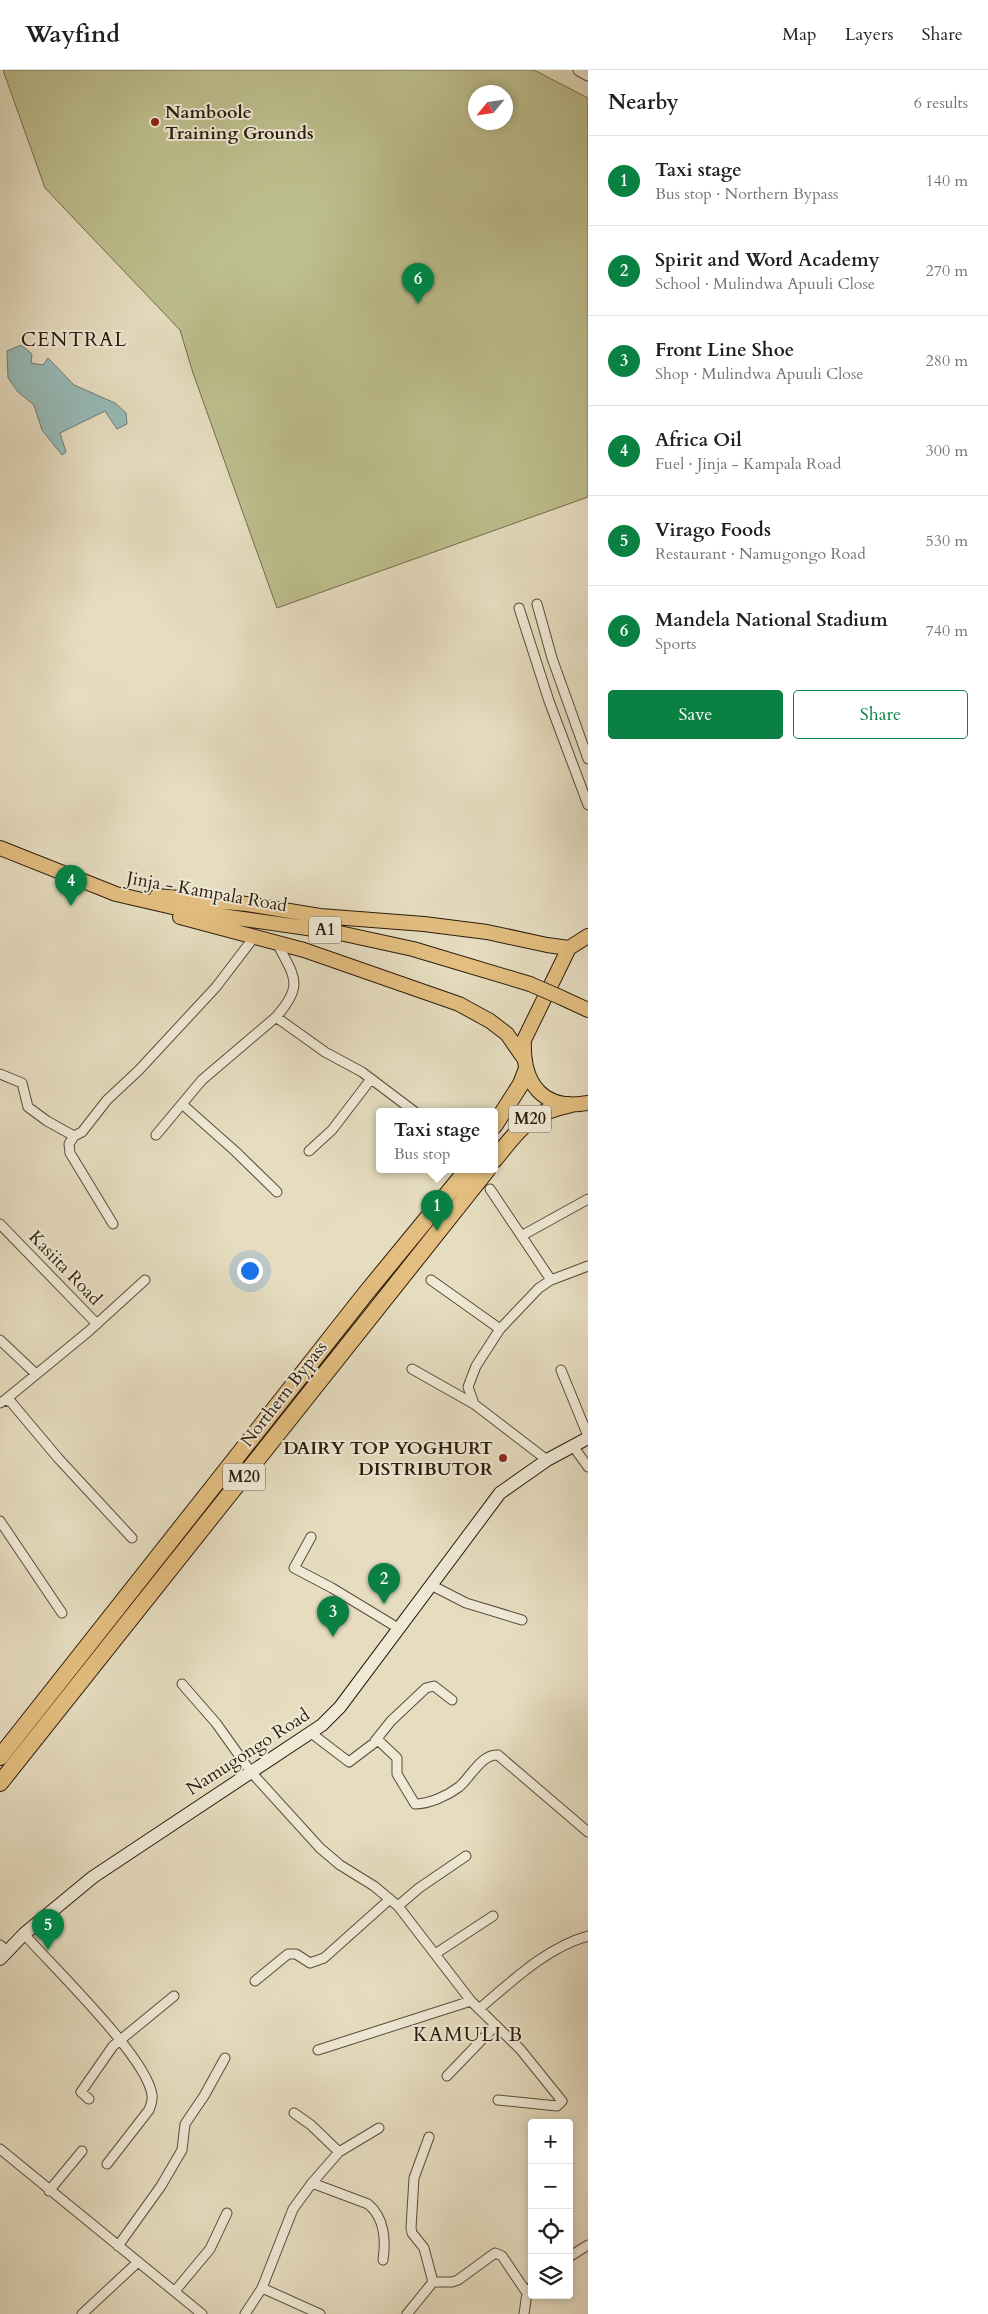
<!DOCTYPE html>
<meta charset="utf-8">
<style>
:root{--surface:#fff;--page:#f2f2f2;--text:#202124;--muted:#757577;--line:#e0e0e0;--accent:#0b8043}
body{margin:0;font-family:Cardo,serif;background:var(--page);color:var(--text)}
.controls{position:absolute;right:15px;bottom:15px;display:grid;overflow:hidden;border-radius:5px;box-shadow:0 2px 8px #0003}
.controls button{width:45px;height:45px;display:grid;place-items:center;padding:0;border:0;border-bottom:1px solid var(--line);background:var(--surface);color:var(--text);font:25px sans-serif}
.compass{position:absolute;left:468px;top:15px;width:45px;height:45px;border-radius:50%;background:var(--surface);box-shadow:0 2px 8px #0003;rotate:241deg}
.you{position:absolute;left:249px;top:1200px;width:18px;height:18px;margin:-12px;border:4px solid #fff;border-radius:50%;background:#1a73e8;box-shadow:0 0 0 8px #1a73e833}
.badge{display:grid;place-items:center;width:32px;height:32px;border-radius:50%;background:var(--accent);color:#fff;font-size:16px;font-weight:700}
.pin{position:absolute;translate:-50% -41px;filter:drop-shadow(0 1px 2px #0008)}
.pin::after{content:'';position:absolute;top:26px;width:18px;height:15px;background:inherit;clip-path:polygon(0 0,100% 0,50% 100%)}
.popup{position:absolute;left:376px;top:1038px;width:122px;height:65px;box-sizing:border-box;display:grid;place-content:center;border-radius:5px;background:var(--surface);filter:drop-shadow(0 1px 4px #0005);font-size:16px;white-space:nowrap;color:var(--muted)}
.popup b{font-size:19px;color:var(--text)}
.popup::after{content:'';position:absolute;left:50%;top:100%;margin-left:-10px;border:10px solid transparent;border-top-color:var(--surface)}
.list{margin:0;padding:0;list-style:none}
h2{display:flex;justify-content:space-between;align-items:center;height:65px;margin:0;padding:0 20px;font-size:21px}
h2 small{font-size:16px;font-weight:400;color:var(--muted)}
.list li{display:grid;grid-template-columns:32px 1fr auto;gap:15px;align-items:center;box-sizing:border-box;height:90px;padding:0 20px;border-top:1px solid var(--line)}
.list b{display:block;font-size:19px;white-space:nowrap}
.list p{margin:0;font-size:16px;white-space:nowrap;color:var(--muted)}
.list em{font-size:16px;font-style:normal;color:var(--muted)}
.actions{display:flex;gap:10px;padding:15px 20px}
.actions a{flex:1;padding:11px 0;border:1px solid var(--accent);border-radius:5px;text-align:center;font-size:18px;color:var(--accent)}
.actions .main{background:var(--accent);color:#fff}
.icon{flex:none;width:28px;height:28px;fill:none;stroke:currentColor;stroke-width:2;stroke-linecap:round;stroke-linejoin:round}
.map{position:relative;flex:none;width:588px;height:2244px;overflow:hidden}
header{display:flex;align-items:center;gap:30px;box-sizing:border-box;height:70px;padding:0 25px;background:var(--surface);border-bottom:1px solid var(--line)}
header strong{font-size:24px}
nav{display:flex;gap:28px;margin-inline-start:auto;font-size:18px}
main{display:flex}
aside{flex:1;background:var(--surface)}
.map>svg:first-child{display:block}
.green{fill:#bdbe8d;stroke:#746c4c;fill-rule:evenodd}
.water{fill:#97bbb9;stroke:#6c7b74}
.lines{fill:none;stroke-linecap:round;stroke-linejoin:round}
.minor-casing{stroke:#5a4c39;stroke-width:11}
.tertiary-casing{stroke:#5a4c39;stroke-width:13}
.secondary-casing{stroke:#2b1b0c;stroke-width:14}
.trunk-casing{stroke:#2b1b0c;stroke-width:16}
.motorway-casing{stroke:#2b1b0c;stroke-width:18}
.minor{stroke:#efe9d6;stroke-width:9}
.tertiary{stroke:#efe9d6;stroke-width:11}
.secondary{stroke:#efe9d6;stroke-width:12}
.trunk{stroke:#e3be80;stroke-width:14}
.motorway{stroke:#e3be80;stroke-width:16}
.trunk-bridge-casing{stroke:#2b1b0c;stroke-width:16;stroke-linecap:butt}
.trunk-bridge{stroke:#e3be80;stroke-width:14}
.poi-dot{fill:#8f2418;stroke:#efe9d6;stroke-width:2}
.labels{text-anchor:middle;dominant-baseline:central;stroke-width:4;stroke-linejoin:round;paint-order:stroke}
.shield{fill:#efe9d6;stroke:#665949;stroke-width:1}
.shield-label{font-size:16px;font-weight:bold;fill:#2b1b0c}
.poi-label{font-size:18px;font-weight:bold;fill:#2b1b0c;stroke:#efe9d6;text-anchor:start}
.street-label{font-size:18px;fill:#2b1b0c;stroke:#efe9d6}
.quarter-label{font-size:20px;letter-spacing:1px;fill:#2b1b0c;stroke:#efe9d6}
</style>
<header>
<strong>Wayfind</strong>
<nav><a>Map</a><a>Layers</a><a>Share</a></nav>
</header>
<main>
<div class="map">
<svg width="588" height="2244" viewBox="0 0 588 2244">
<rect width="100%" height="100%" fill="#e6ddc0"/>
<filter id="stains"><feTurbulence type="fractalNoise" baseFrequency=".004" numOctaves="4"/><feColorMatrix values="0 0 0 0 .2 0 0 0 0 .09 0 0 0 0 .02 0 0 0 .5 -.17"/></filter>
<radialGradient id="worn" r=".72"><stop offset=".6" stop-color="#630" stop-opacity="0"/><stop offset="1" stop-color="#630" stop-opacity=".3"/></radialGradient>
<path class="green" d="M3,0h531l54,28v399l-311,111 -84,-235 -13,-43 -135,-142zM476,22h30v30h-30z"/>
<path class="water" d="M21,275l11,9 -1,9 12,2 5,-7 26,27 41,18 11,10 1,11 -10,5 -12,-18 -45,22 6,19 -4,3 -20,-25 -8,-25 -16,-13 -10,-14 -1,-27z"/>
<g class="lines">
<g class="minor-casing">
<path id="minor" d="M537,534l15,54 36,101
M519,538l30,93 39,104
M277,873c17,34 28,41 -1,74l49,35 37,20 53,40
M0,1004l22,9 6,24 19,14 27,15 8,-4 25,-32 32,-30 77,-83 39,-51
M182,1034l53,47 42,41
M156,1065l46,-55 74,-63
M74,1066l-5,8 1,9 43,71
M309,1081l23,-21 39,-51
M490,1119l61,91
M0,1154l97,100
M523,1165l65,-36
M431,1210l69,49
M0,1270l36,34
M412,1299l62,35
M561,1300l27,66
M5,1330l84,-69 56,-51
M0,1333l5,-3 6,2 47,56 74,80
M573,1376l15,21
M547,1390l-73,-56 -6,-17 8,-21 24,-37 39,-41 12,-8 37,-14
M0,1451l62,92
M311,1467l-17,31 38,20 66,40
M431,1515l35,18 56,17
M182,1614l34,39 35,49 69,76 20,17 34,21 24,20 73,95 49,48 42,52 -5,5 -59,-6
M311,1663l38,29 29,-22 19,18v16l18,30c14,0 32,-8 44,-17 11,-9 23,-34 39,-32l90,77
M375,1671l16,-20 35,-33 8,-2 18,14
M398,1836l21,-18 47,-32
M24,1864c28,32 123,123 128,161 1,5 -1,10 -3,15l-42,54
M0,1875l7,6
M435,1884l58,-38
M255,1911l33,-27h8l14,9 14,-5 66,-59
M479,1939c32,-27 68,-62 109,-73
M318,1980l153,-49
M447,2006l49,-51
M89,2029l-8,-7 32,-46 61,-50
M294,2043l17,12 28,27
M429,2067l-15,41 -3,50 1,5 12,15 9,34
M0,2079l202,165
M312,2113l27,-31 40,-24
M49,2121l33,-40
M118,2176l43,-60 21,-36 3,-26 19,-28 21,-38
M569,2187l19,-12
M262,2218l58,26
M175,2221l35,-42 17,-36
M82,2244l56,-52
M245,2244l17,-26 31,-79 19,-26 56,21c16,13 18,36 15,56
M407,2244l26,-32h19l6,-2 37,-27 7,3 25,37
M524,2244l3,-21 5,-7"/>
</g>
<g class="tertiary-casing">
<path id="tertiary" d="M579,0l9,5"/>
</g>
<g class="secondary-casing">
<path id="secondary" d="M0,1889l24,-25 69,-57 229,-152 18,-18 160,-214 47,-33 41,-22"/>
</g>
<g class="trunk-casing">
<path id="trunk" d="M0,778l116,46 78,18 141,20 78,17 117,35
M157,826l90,8 73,12 104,8 63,8 60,13 22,3
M180,847l124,33 155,54 31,17 17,13 18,26
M588,866l-19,12 -45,92c-2,43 18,71 64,63
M560,927l28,13"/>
</g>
<g class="motorway-casing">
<path id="motorway" d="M494,1056l27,-42 5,-13
M494,1090c24,-29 34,-47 74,-55
M0,1687l366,-464 101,-123
M0,1713l487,-613"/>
</g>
<use href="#minor" class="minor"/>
<use href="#tertiary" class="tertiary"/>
<use href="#secondary" class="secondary"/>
<use href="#trunk" class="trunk"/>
<use href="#motorway" class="motorway"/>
<g class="trunk-bridge-casing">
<path id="trunk-bridge" d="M530,914l30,13"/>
</g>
<use href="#trunk-bridge" class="trunk-bridge"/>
</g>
<g class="poi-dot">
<circle cx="155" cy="52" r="5"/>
<circle cx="503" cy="1388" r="5"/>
</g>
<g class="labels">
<g class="shield">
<rect x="309" y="846.5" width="32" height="27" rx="4"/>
<rect x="509" y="1035.5" width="42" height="27" rx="4"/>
<rect x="223" y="1393.5" width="42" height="27" rx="4"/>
</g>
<g class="shield-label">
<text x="325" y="860">A1</text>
<text x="530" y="1049">M20</text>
<text x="244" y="1407">M20</text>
</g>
<g class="poi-label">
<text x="165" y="42">Namboole<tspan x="165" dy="21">Training Grounds</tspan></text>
<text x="493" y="1378" text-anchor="end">DAIRY TOP YOGHURT<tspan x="493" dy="21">DISTRIBUTOR</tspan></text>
</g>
<g class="street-label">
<text transform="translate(207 822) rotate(10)">Jinja - Kampala Road</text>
<text transform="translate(65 1198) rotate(46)">Kasiita Road</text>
<text transform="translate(284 1324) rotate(-52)">Northern Bypass</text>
<text transform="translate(248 1682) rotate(-33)">Namugongo Road</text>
</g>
<g class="quarter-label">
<text x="74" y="269">CENTRAL</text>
<text x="468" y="1964">KAMULI B</text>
</g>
</g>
<rect width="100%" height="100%" filter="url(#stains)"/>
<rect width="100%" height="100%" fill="url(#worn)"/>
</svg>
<div class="controls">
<button>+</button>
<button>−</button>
<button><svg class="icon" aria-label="locate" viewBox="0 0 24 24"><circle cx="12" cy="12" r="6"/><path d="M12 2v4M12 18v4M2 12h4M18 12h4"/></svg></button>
<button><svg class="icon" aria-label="layers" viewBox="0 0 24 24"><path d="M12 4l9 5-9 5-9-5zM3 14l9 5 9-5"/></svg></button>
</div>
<svg class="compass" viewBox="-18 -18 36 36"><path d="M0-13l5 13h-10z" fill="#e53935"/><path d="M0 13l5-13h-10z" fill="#757577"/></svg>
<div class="you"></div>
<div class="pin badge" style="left:437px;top:1161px">1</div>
<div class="popup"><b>Taxi stage</b>Bus stop</div>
<div class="pin badge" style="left:384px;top:1534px">2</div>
<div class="pin badge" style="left:333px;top:1567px">3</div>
<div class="pin badge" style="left:71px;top:836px">4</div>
<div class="pin badge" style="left:48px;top:1880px">5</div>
<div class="pin badge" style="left:418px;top:234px">6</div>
</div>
<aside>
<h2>Nearby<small>6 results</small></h2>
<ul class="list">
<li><span class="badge">1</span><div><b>Taxi stage</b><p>Bus stop · Northern Bypass</p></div><em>140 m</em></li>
<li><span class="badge">2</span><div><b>Spirit and Word Academy</b><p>School · Mulindwa Apuuli Close</p></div><em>270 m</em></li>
<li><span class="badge">3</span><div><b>Front Line Shoe</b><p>Shop · Mulindwa Apuuli Close</p></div><em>280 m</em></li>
<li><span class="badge">4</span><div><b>Africa Oil</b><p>Fuel · Jinja - Kampala Road</p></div><em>300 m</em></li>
<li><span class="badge">5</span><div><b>Virago Foods</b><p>Restaurant · Namugongo Road</p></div><em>530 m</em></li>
<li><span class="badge">6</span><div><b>Mandela National Stadium</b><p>Sports</p></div><em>740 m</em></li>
</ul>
<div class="actions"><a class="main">Save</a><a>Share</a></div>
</aside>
</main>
